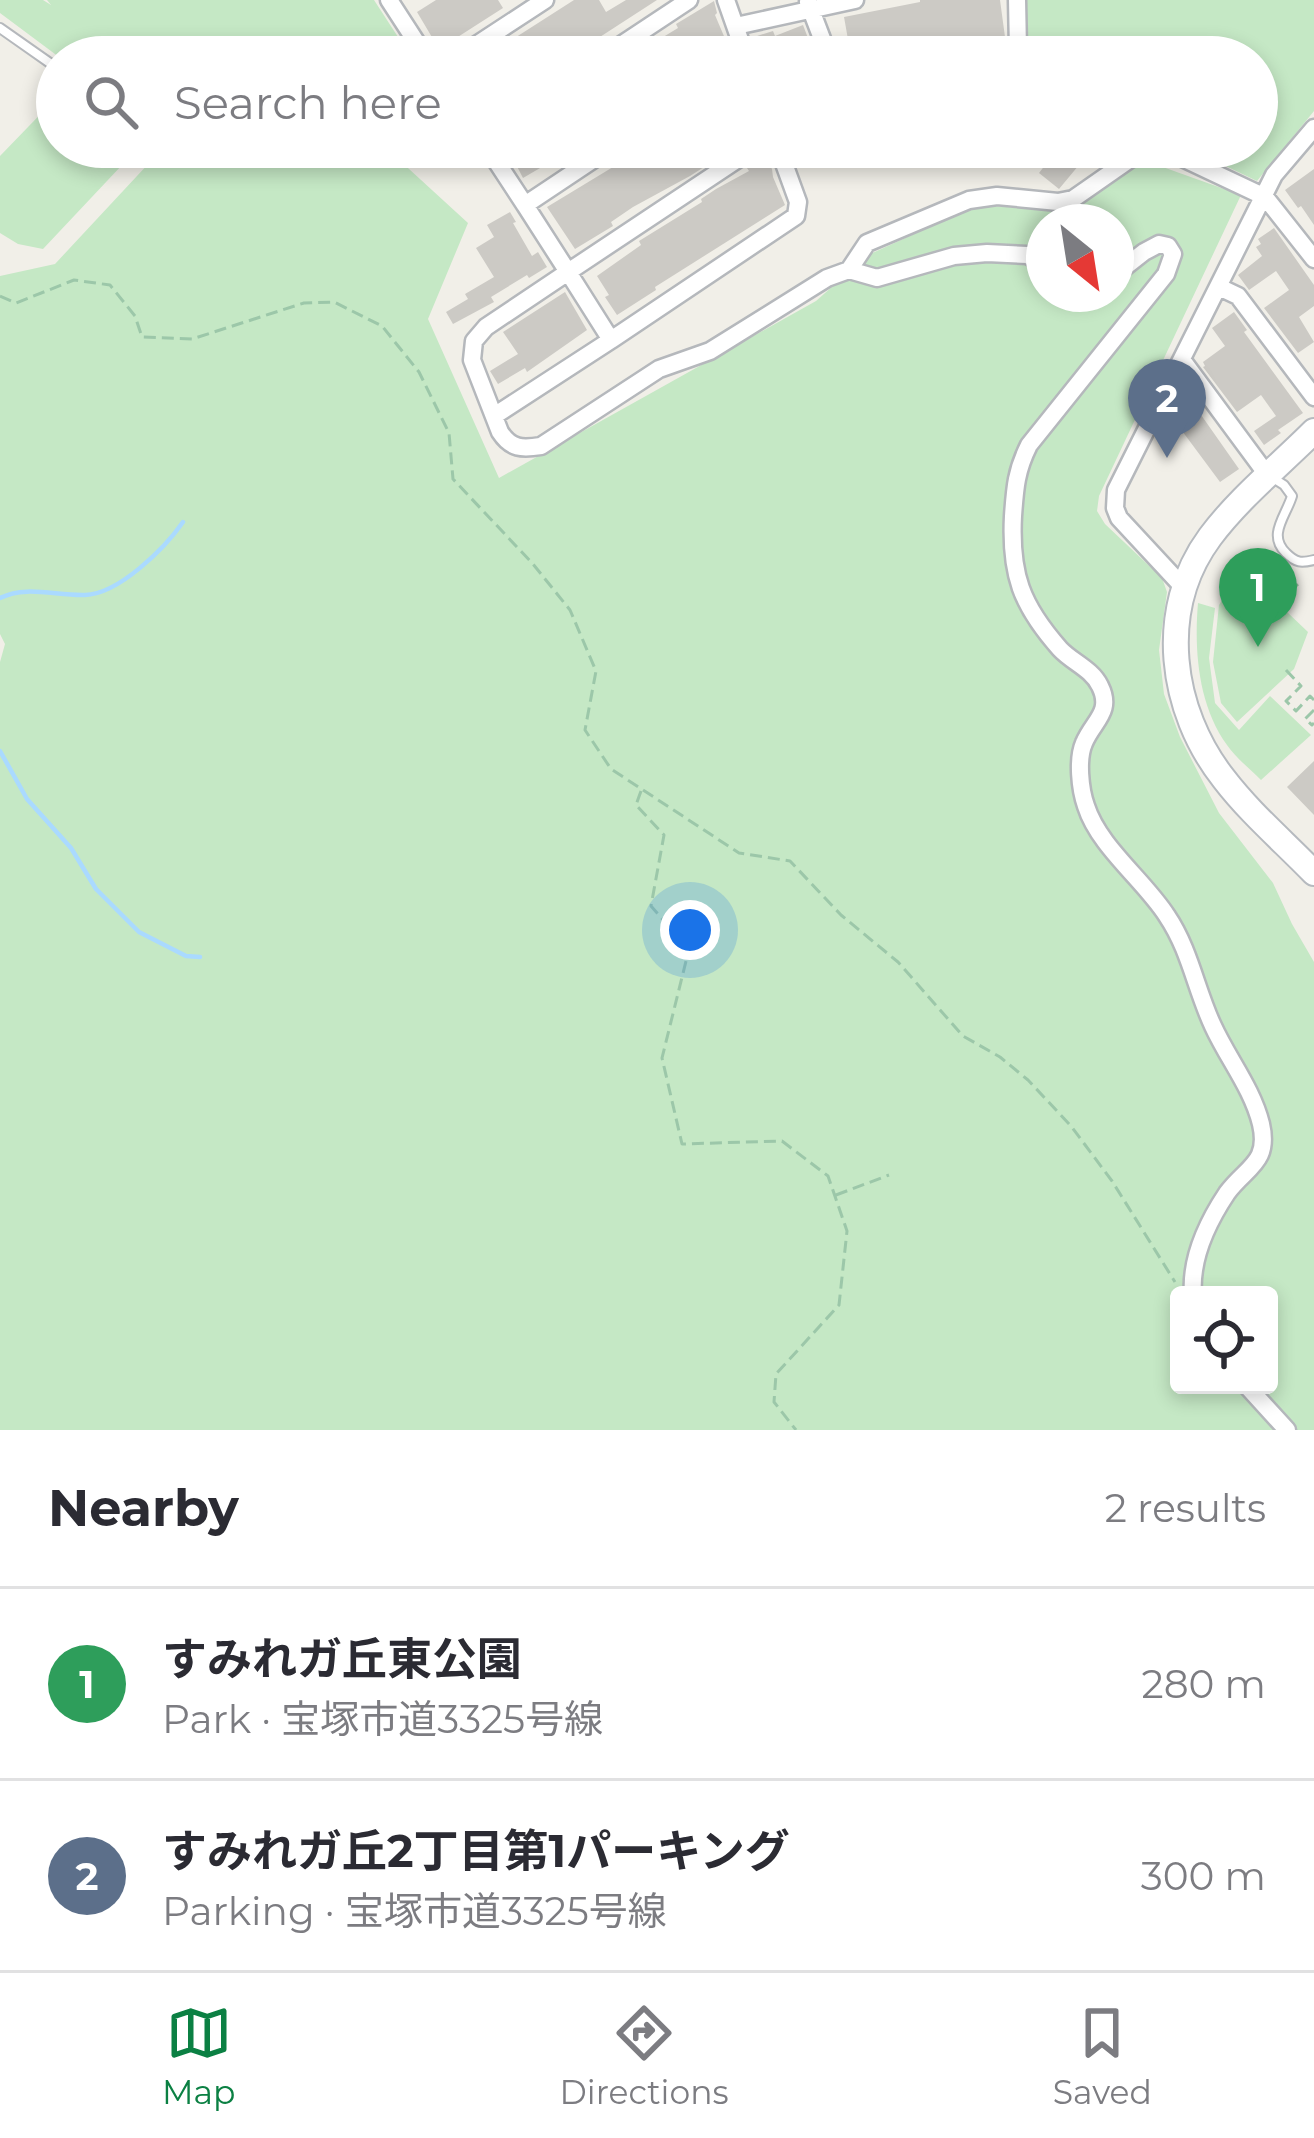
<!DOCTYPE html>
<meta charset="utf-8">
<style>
:root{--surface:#fff;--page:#f2f2f3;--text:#2b2b33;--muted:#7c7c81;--line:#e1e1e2;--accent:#0b8043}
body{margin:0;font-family:Montserrat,"Noto Sans JP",sans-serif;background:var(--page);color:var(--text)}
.controls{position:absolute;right:36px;bottom:36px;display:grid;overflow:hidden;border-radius:12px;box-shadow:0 6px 18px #0003}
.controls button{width:108px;height:108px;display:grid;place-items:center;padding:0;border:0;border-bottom:3px solid var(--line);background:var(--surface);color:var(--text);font:60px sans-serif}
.compass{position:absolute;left:1026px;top:204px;width:108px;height:108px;border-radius:50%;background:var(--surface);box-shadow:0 6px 18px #0003;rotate:150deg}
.you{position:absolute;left:690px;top:930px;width:42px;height:42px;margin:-30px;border:9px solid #fff;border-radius:50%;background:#1a73e8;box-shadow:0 0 0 18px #1a73e833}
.badge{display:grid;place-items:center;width:78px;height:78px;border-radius:50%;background:var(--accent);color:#fff;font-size:39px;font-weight:700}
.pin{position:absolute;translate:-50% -99px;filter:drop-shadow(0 3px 6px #0008)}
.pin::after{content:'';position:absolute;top:63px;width:42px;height:36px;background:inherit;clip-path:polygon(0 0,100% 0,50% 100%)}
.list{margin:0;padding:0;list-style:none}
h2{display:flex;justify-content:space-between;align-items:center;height:156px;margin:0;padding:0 48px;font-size:51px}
h2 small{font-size:39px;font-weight:400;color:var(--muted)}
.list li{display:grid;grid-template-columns:78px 1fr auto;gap:36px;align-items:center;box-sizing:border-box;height:192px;padding:0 48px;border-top:3px solid var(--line)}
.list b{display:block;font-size:45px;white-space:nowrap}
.list p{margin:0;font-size:39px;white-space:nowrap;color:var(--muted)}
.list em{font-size:39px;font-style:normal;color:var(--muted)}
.icon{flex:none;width:66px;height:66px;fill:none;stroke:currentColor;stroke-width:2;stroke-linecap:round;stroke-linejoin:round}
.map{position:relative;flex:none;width:1314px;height:1430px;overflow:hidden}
.search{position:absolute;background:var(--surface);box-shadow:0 6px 18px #0003;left:36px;right:36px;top:36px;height:132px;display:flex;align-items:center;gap:30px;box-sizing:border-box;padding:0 42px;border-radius:66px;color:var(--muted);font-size:45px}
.sheet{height:540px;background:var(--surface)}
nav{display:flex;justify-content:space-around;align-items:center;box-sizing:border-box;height:168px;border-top:3px solid var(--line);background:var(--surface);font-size:33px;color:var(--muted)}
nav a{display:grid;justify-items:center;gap:6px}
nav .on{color:var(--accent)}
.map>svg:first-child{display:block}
.green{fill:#c5e8c5;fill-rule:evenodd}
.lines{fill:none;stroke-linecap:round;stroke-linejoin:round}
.stream{stroke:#aadaff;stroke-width:4.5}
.building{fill:#cccac5}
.lane-casing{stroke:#b5b8bc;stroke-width:12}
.street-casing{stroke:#b5b8bc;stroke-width:21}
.secondary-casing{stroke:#b6babf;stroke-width:28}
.path{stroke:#9cc7a9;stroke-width:3;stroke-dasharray:12 6;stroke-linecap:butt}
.lane{stroke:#fff;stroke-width:8}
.street{stroke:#fff;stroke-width:16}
.secondary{stroke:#fff;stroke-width:24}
</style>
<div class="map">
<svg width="1314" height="1430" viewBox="0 0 1314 1430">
<rect width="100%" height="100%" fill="#f1efe8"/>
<path class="green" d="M0,0h43l8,5 -4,-5h327l37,57h-258l1,-18 -47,-2 5,5h39l1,15h-93l-59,-44z
M1021,0h293v111l-57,70 -71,-34h71v-90h-233z
M57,97v50h82l-96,102 -25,-5 -18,-11v-77z
M164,147h221l83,76 -40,96 71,159 317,-177 52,-46 110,-50 89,6 79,-50 95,34 -142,301 -2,15 8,13 57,54 5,14 -8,58 5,44 16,43 39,76 54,70 19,41 22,38v468h-1314v-768l5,-18 -5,-10v-358l55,-12zM1044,222h72v72h-72zM1179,1295h90v90h-90z
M1242,569l66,63 -14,37 -57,53 -16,-19 -8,-41 6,-57z
M1198,603l17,5 -6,50 6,45 24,27 31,-34 41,39 -50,45c-11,-11 -25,-22 -34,-35 -29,-40 -33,-95 -29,-142z"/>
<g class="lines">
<path class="stream" d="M0,598c26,-13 56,-2 85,-3 34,-1 80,-47 98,-73
M0,751l27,48 44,49 25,41 43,43 47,24 14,1"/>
</g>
<path class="building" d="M436,0h62l5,8 -64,41 -22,-37z
M574,0h25l7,12 20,-12h31l-88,57h-24l-6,-10 -16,10h-38z
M920,0h80l5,37 -49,7v5l-47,8h-65l-2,-11 7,-1 -5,-28 76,-15z
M714,1l3,12 -2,2 14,33 -15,9h-34l-4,-7 -12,7 -9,-15 23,-14 -2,-4z
M803,25l11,29 -8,3h-43l-9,-20 19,-6 2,5z
M507,147h69l-53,31z
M646,147h20l8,14 24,-14h31l-27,17 2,3 -14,9 -57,31 -22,15 2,4 -38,23 -28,-42z
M1059,147h23l7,6 -30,36 -20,-16z
M765,157l7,12 1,8 12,28 -130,82 1,3 -39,25 -12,-18 4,-2 -12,-19 44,-31 -2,-4 63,-39 -1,-3 15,-10 33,-18 -2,-3z
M1314,169v56l-13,-19 -3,2 -13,-18z
M510,212l6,10 -3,1 19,33 6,-4 9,15 -18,11 -2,-3 -36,22 3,5 -41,22 -7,-12 22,-13 -3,-5 29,-17 -18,-29 18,-11 -7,-12z
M1274,228l40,57v21l-15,11 15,25 -16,11 -34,-45 25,-18 -13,-19 -27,19 -11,-15 24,-19 -6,-9 5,-3 -3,-5z
M565,292l22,38 -60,42 -2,-4 -27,16 -8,-13 28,-17 -15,-22z
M1234,312l13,18 -3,2 59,81 -25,17 3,3 -17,12 -10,-14 22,-15 -15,-21 -24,17 -34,-45 2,-1 -2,-4 22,-16 -13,-18z
M1192,402l47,67 -19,13 -49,-66z
M1314,761v54l-27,-28z"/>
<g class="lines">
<g class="lane-casing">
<path id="lane" d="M0,28l57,40
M1270,476l14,9 8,11c-6,20 -25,39 -6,57 10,10 15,10 28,7"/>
</g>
<g class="street-casing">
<path id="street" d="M389,0l37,57
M726,0l20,57
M808,2l21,55
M736,26l119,-26
M458,57l87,-57
M603,57l86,-57
M979,57l39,-8 -1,-49
M487,147l38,58 87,-58
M862,147l16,9 43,-9
M525,205l43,67 -82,55 -12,14 -2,19 28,72c11,17 22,17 41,14l118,-77 51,-18 117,-73 22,-8 28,8 77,-22 33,-3 40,2 17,9
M849,270l18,-27 102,-43 28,-4 61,6 15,-3 66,-46 18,-1 19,3 89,42 49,62
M1116,274l28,-22 15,-8 9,2 5,8 -7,20 -137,171c-13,26 -14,43 -16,71 -3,58 8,89 47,133 12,13 32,20 40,37 13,26 -7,35 -16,57 -7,16 -4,46 2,63 13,41 58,74 81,110 23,34 29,74 46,110 15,33 39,62 48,98 9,39 -15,43 -34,69 -20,30 -37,65 -34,102
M1219,287l19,9 76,101
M611,340l185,-124 2,-14 -20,-55
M1183,361l85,115
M494,416l117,-76 -43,-68 188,-125
M1184,588l-65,-70 -4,-10 1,-18 158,-315 40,-47
M1246,1385l41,45"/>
</g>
<g class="secondary-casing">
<path id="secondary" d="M1314,431c-35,35 -75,67 -104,106 -54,73 -40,174 14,242 26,34 60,63 90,94"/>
</g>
<path class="path" d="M0,296l16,7 58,-23 36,5 25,31 7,21 50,2 112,-36 30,-1 48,24 37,46 30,61 4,46 80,85 37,46 26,61 -11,59 26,39 128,84 51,8 51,54 57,47 65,74 37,21 28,23 43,46 41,55 63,101
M1264,592l13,-14 13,13 8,-7 -13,-13
M1286,670l15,16 -15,15 10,10 14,-15 4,4
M1314,710l-9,9 7,6 2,-2
M641,791l-5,14 28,30 -13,71 38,43 -27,109 20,86 100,-3 46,35 19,55 -8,74 -63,69 -2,28 22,28
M836,1195l53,-20"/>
<use href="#lane" class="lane"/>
<use href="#street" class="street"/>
<use href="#secondary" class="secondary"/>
</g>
</svg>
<div class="controls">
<button><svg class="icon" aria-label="locate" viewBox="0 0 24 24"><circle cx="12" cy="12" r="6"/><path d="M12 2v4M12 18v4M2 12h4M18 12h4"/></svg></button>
</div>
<svg class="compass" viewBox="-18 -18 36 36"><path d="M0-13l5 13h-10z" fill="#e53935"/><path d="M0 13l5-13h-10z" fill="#7c7c81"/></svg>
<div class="you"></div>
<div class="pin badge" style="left:1258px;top:647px;background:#2e9e5b">1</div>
<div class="pin badge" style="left:1167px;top:458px;background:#5c6f8a">2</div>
<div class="search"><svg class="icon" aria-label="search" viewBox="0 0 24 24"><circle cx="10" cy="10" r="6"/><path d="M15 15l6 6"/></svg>Search here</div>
</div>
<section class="sheet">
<h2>Nearby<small>2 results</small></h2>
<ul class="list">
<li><span class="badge" style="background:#2e9e5b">1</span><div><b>すみれガ丘東公園</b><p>Park · 宝塚市道3325号線</p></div><em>280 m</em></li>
<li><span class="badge" style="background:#5c6f8a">2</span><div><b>すみれガ丘2丁目第1パーキング</b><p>Parking · 宝塚市道3325号線</p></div><em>300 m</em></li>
</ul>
</section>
<nav>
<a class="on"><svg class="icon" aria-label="map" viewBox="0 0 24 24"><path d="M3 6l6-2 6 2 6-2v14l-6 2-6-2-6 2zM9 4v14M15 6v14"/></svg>Map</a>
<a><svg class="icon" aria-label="directions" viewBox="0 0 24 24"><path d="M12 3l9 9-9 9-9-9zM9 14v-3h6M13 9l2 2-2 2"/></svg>Directions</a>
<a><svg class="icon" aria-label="saved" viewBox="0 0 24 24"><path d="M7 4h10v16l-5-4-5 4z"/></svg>Saved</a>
</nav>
